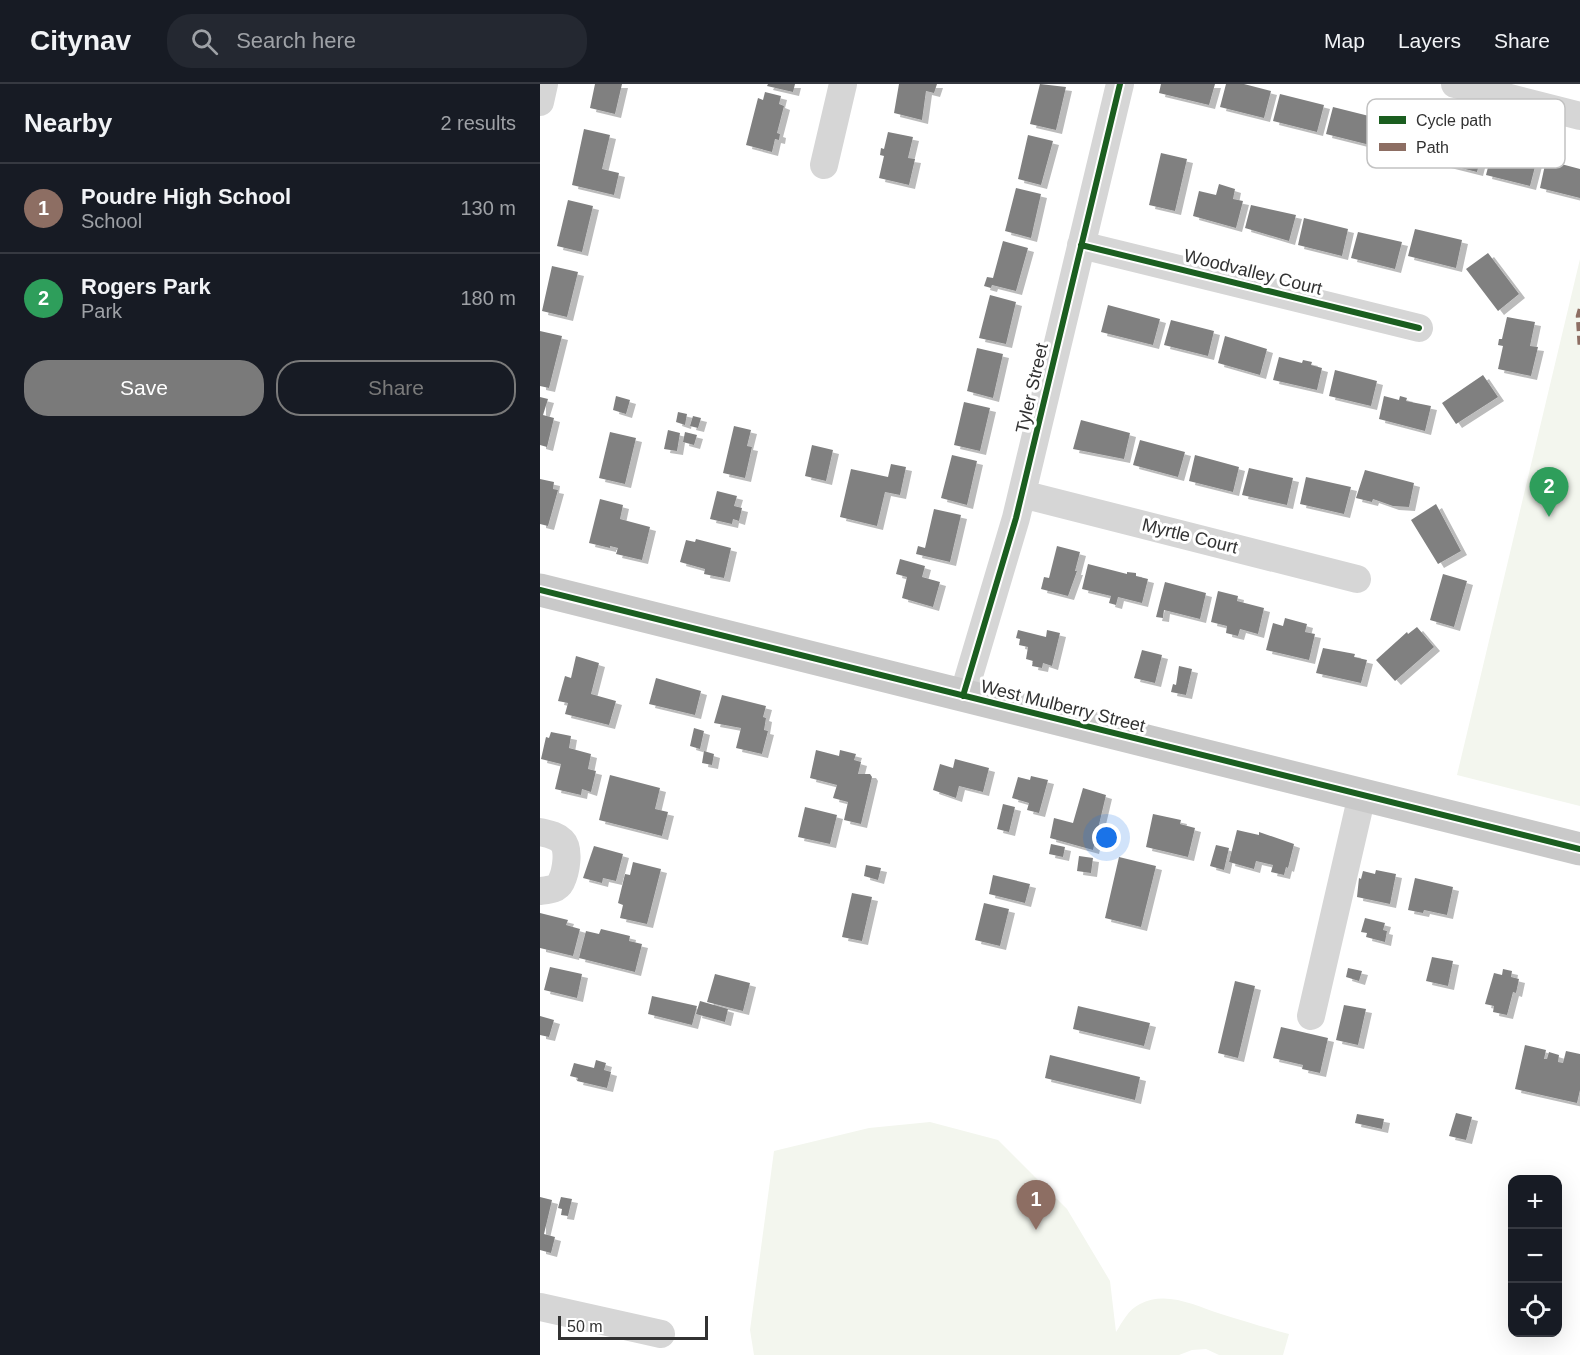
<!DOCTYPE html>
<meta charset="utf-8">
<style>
:root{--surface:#171b24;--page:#242831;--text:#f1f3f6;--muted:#9ea1a6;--line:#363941;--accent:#7a7a7a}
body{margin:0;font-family:Helvetica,sans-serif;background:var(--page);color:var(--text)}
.controls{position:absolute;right:18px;bottom:18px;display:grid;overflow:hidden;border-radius:12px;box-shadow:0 6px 24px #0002}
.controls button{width:54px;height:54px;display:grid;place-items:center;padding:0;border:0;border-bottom:2px solid var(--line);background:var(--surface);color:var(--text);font:30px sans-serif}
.scale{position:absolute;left:18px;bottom:15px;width:150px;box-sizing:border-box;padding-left:6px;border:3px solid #323232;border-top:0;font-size:16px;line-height:21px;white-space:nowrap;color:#323232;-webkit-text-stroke:4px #fff;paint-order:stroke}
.you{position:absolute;left:567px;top:754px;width:21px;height:21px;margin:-15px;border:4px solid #fff;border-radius:50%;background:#1a73e8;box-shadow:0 0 0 9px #1a73e833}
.badge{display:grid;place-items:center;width:39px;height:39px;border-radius:50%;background:var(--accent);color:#fff;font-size:20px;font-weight:700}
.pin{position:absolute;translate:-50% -50px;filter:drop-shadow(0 2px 3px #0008)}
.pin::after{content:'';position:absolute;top:32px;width:21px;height:18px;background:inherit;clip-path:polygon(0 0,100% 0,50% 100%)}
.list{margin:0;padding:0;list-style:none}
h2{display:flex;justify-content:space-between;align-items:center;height:78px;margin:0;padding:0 24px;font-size:26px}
h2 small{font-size:20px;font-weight:400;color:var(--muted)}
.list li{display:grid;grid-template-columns:39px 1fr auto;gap:18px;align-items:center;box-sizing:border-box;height:90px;padding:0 24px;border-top:2px solid var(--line)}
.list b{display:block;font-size:22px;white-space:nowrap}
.list p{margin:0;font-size:20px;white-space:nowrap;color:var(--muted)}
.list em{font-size:20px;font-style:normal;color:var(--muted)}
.actions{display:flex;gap:12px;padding:18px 24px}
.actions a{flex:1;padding:14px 0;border:2px solid var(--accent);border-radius:24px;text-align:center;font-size:21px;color:var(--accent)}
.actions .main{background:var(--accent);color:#fff}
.icon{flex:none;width:33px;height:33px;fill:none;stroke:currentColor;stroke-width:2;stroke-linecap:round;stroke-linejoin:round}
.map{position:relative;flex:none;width:1040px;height:1271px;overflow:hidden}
header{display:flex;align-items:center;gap:36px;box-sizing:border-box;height:84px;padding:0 30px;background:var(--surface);border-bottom:2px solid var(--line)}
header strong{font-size:28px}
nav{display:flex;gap:33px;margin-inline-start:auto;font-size:21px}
.search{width:420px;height:54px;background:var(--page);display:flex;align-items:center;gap:15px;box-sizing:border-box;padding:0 21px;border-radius:24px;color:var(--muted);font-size:22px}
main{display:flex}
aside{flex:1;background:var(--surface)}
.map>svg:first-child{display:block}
.green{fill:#f3f6ee}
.building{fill:#808080;filter:url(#shadow)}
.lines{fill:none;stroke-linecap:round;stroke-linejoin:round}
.minor{stroke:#d6d6d6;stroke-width:28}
.major{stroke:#c9c9c9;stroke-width:33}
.quiet{stroke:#8d6e63;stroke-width:4.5;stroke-dasharray:9 4.5;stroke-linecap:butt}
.cycleway-casing{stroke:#fff;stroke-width:10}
.cycleway{stroke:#1b5e20;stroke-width:6}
.labels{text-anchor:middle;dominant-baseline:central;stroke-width:6;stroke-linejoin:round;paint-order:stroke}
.street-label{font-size:18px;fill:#323232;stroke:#fff}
.key{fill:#fff;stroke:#c2c2c2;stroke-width:1.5}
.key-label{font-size:16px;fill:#323232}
</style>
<header>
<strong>Citynav</strong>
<div class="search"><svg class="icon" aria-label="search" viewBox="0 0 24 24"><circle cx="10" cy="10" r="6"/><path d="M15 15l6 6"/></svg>Search here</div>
<nav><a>Map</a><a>Layers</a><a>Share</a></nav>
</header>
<main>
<aside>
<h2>Nearby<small>2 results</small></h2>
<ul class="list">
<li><span class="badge" style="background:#8d6e63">1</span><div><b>Poudre High School</b><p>School</p></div><em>130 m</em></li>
<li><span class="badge" style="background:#2e9e5b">2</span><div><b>Rogers Park</b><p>Park</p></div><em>180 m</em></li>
</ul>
<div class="actions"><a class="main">Save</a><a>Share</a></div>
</aside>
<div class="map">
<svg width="1040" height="1271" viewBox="0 0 1040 1271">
<defs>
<filter id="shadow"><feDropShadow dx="6" dy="4" stdDeviation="0" flood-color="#0004"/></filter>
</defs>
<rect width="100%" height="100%" fill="#fff"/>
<path class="green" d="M1040,175v547l-123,-31z
M390,1038l68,18 69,69 43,72 6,51c7,-11 12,-22 24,-28 26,-14 56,2 81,10 23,7 45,14 68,20l-6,21h-64l-13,-6 -14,1 -13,5h-425l-4,-25 24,-179 95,-23z"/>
<path class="building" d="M55,0h27l-7,30 -25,-6z
M228,0h27l-2,8 -26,-6z
M359,0h38l-3,9 -8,-2 -4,29 -28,-7z
M500,0l26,3 -10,43 -26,-6z
M621,0h54l-6,21 -50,-12z
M686,0h18l27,7 -7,27 -44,-11z
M225,8l16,4 -2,8 5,2 -7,27 3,1 -1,6 -4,-1 -3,13 -26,-7 12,-47 5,2z
M740,10l44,11 -7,27 -44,-11z
M793,23l44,11 -7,27 -44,-11z
M44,45l26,6 -8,34 17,4 -5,22 -42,-10z
M348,48l25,5 -5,21 7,1 -6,26 -30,-7 5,-22 -4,-1 1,-7 3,1z
M900,50l44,11 -7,27 -44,-11z
M488,51l25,6 -12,44 -23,-6z
M953,64l44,11 -7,27 -44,-11z
M621,69l26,6 -12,52 -26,-6z
M1006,76l34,9v29l-40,-10z
M679,100l16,5 -2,10 10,2 -7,27 -43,-12 6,-25 17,4z
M476,104l25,6 -10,44 -26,-7z
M28,116l25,6 -11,46 -25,-6z
M711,121l45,10 -7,26 -44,-13z
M764,134l44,11 -6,27 -44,-11z
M875,145l47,11 -6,28 -48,-12z
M818,148l44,10 -7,27 -44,-11z
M463,157l25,7 -12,43 -24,-6 -1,3 -7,-2 3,-9 6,1z
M948,169l31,41 -21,17 -32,-42z
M12,182l26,6 -11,45 -25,-6z
M450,211l26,7 -10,42 -27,-6z
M568,221l52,14 -7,26 -52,-13z
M967,233l28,5 -5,24 8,1 -7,29 -33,-7 5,-23 -5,-1 1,-6h3z
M631,236l43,11 -6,25 -44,-11z
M0,247l22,5 -13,52 -9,-2z
M685,252l42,13 -7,26 -42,-12z
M437,264l26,6 -10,44 -26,-7z
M739,273l23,6 1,-3 9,2 -1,3 11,3 -5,22 -44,-10z
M795,286l42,11 -6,25 -42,-10z
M943,291l15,22 -42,27 -14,-21z
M76,312l14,4 -4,14 -13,-4z
M844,312l15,4 1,-4 7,2 -1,3 25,5 -6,25 -46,-12z
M0,313l8,2 -5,16 11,3 -7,29 -7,-2z
M424,318l26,6 -10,43 -26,-6z
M138,328l9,2 -2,11 -9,-3z
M153,332l8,2 -3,10 -8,-2z
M541,336l49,13 -6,26 -51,-10z
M194,342l17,4 -4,16 5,1 -7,31 -22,-5z
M128,346l12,3 -3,18 -13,-2z
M70,348l26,6 -11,46 -26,-6z
M145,348l12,3 -3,10 -11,-3z
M600,356l45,12 -7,25 -45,-12z
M272,361l21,5 -7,31 -21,-5z
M412,371l25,6 -10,44 -26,-7z
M655,371l44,12 -6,25 -44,-11z
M351,380l15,3 -6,28 -15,-3 -8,34 -37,-9 11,-48 37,8z
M709,384l44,10 -6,27 -45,-10z
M825,386l49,13 -5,24 -16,-1 -20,-7 -1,3 -16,-4z
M766,393l45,10 -7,27 -44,-10z
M0,395l14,3 -1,7 5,1 -10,36 -8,-2z
M177,407l20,5 -3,10 8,2 -3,13 -6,-2 -1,5 -22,-5z
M60,415l23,6 -3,14 30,8 -8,33 -26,-6 2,-6 -8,-2v2l-21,-5z
M896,420l25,47 -23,13 -27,-44z
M394,425l27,6 -11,47 -34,-8 2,-8 7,2z
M156,455l35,9 -7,30 -20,-4 1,-5 -25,-7 6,-22 9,2z
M517,462l23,6 -5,19h2l-9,25 -27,-7 3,-12 5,1z
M360,475l25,7 -3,11 18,5 -7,25 -31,-9 5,-21 -11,-3z
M548,480l39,10v-2l9,1v3l12,3 -6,24 -24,-6 -2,8 -7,-2 2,-7 -29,-7z
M903,490l24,7 -13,46 -24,-7z
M625,498l41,11 -6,26 -36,-9 -1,8 -7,-1z
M678,507l20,5 -1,5 27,7 -6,26 -18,-5 -2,7 -12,-3 1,-7 -16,-4z
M745,534l22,6 -2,8 10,2 -6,26 -43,-10 7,-27 10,3z
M877,543l17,20 -39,34 -19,-21 31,-28 1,2z
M478,546l28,7 1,-7 13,3 -8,33 -9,-3 -1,5 -10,-2 1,-5 -7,-2 2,-12 -9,-2 1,-6 -4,-1z
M783,564l32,6 -1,3 13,3 -6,23 -45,-10z
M602,566l20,5 -7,28 -21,-5z
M36,572l23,7 -8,31 25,7 -7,24 -44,-11 3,-11 -10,-2 7,-25 6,2z
M639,582l13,3 -6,26 -15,-3 2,-8 3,1z
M116,594l45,13 -6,24 -46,-11z
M182,611l44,11 -3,11 3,1 -2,12 4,1 -6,23 -26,-6 5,-20 -27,-5z
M154,644l10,3 -4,18 -10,-3z
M11,648l20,4 -2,12 22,6 -3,15 8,2 -5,21 -9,-3 -1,6 -26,-6 6,-25 -20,-5 5,-22 3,1z
M276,666l23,6 1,-6 16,4 -2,6 7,2 -3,12h12l2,3 -11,47 -17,-4 4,-18 -15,-4 4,-13 -27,-7z
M164,667l10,3 -2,11 -10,-2z
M415,675l34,9 -6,24 -24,-6 -3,12 -23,-8 7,-26 13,4z
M70,691l50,13 -5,21 13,3 -6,24 -63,-16z
M491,692l17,4 -9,33 -12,-3 2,-7 -17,-5 6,-21 12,3z
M543,704l23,7 -13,55 -43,-12 4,-20 19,5z
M463,720l12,3 -6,25 -12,-3z
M265,723l32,8 -7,29 -32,-7z
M613,730l28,6 -1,4 15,4 -7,29 -42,-10z
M697,746l22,5v-3l35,12 -6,24 -2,-1 -2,8 -13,-3 2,-7 -17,-4 -2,8 -25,-7z
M511,760l14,3 -2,10 -14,-3z
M676,761l13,3 -5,22 -14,-4z
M54,762l29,8 -7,27 -13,-3 -1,5 -19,-5z
M539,772l14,2 -2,15 -14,-2z
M579,773l37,9 -15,61 -36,-9z
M93,778l28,7 -14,55 -27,-6 3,-13 -5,-2 7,-29 5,1z
M326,781l15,3 -3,12 -14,-4z
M836,786l20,4 -6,30 -33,-7 2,-19 2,1 2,-8 12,3z
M453,791l37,9 -5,19 -36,-9z
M875,794l38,9 -6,28 -23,-5 -1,3 -15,-3z
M312,809l20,4 -10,44 -20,-4z
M444,819l25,6 -9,37 -25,-6z
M0,829l28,7 -2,5 14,4 -7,27 -33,-8z
M825,834l20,5 -2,7 4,1 -2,11 -19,-5 1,-4 -6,-1z
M61,845l29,7 -1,5 13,3 -7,28 -56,-14 7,-27 13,3z
M892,873l21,4 -5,25 -22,-5z
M10,883l32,7 -5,24 -33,-8z
M808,884l14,3 -3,10 -13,-4z
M963,885l9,2 -1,6 8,2 -3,14 -3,-1 -6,23 -14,-3 1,-6 -9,-2 9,-31 8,2z
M175,890l35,9 -7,28 -36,-9z
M695,897l20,5 -17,72 -20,-5z
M112,912l45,10 -5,19 -44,-11z
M160,917l28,8 -3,13 -29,-8z
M804,921l22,4 -8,36 -22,-5z
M538,922l72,17 -6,23 -71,-17z
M0,932l14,4 -5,17 -9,-2z
M741,943l47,11 -8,35 -18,-4 1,-4 -30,-7z
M985,961l21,5 -2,9h3l2,-7 10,3 -1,7 5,1 3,-12 14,3v36l-3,13 -62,-14z
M510,971l90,22 -5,23 -90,-22z
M56,976l10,3 -2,7 7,2 -4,16 -30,-7 1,-3 -8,-2 4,-13 20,5z
M916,1029l16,4 -6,23 -17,-4z
M817,1030l27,5 -2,10 -27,-6z
M0,1113l12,3 -8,34 11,3 -4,16 -11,-3z
M21,1113l11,2 -4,17 -7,-1 1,-6 -4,-1z"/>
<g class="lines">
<path class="minor" d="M915,0l125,32
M0,18l4,-18
M284,81l19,-81
M541,161l338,83
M482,410l335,85
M423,612l53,-178 104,-434
M0,748c8,2 16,3 22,9 8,8 4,31 -1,41 -4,8 -13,8 -21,9
M771,932l51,-221
M0,1223l121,27"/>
<path class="major" d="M0,506l1040,259"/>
<path class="quiet" d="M1040,225l-2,7 2,32"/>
<g class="cycleway-casing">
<path id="cycleway" d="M541,161l338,83
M0,506l1040,259
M423,612l53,-178 104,-434"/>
</g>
<use href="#cycleway" class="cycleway"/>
</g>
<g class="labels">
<g class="street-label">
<text transform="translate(713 188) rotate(14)">Woodvalley Court</text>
<text transform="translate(492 304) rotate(-77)">Tyler Street</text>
<text transform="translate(650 452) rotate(14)">Myrtle Court</text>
<text transform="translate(523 622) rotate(14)">West Mulberry Street</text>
</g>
</g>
<rect x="827" y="15" width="198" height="69" rx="9" class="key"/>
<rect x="839" y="32" width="27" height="8" fill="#1b5e20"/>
<rect x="839" y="59" width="27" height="8" fill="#8d6e63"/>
<g class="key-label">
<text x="876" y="42">Cycle path</text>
<text x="876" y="69">Path</text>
</g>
</svg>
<div class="controls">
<button>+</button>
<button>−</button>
<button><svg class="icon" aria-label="locate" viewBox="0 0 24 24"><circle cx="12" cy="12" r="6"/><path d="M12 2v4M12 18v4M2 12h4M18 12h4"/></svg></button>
</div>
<div class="scale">50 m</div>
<div class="you"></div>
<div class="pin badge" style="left:496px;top:1146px;background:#8d6e63">1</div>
<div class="pin badge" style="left:1009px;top:433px;background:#2e9e5b">2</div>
</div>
</main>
